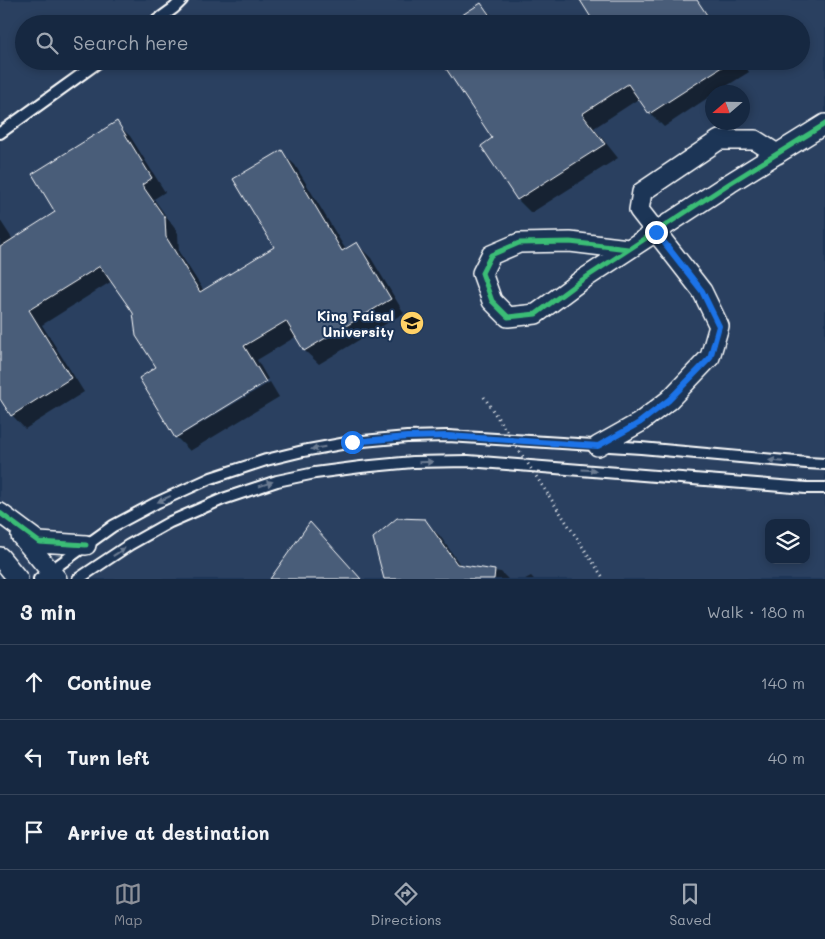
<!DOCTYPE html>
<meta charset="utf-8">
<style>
:root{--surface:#162841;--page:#1f3048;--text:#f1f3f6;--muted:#9ea6b1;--line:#35445a;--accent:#8c9099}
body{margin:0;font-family:Mali,sans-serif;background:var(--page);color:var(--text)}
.controls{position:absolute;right:15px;bottom:15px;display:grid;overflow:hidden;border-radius:10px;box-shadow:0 2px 8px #0003}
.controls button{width:45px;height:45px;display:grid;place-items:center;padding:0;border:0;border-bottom:1px solid var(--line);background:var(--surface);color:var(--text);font:25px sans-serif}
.compass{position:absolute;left:705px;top:85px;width:45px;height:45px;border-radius:50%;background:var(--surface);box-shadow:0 2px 8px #0003;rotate:250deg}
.stop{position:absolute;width:15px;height:15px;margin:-11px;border:4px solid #1a73e8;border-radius:50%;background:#fff}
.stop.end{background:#1a73e8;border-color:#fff;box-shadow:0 1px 5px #0008}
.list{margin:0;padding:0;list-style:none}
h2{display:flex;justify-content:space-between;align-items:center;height:65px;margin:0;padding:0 20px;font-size:21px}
h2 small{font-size:16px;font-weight:400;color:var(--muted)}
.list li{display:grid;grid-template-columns:32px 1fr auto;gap:15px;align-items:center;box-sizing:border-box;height:75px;padding:0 20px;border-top:1px solid var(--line)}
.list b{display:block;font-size:19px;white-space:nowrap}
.list em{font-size:16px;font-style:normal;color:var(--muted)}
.icon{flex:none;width:28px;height:28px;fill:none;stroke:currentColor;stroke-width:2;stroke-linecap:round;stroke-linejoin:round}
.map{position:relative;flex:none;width:825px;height:579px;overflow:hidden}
.search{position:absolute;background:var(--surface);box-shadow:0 2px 8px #0003;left:15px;right:15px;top:15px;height:55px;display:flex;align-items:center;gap:12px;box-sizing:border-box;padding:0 18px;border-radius:28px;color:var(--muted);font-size:19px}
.sheet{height:290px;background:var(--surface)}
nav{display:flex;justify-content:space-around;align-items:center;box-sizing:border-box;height:70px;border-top:1px solid var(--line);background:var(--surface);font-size:14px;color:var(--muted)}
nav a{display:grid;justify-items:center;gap:2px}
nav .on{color:var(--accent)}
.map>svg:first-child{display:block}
.built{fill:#2a4161;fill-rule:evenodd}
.shadow{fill:#0007}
.building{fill:#4a5d79;stroke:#fff}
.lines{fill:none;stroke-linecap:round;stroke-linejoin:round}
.service-casing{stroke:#fff;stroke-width:14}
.minor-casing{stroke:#fff;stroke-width:22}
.path{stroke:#fff;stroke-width:3;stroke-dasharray:1 4;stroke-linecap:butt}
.service{stroke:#1d3557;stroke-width:10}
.minor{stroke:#1d3557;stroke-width:19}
.path-bridge{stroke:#fff;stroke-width:3;stroke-dasharray:1 4;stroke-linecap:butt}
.cycleway-casing{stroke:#1d3557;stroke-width:8}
.cycleway{stroke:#3abd76;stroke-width:5}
.oneway{fill:#6c7c92}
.route{stroke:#1a73e8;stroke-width:6}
.labels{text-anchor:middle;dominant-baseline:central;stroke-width:4;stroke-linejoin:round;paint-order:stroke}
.poi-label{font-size:14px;font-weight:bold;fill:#fff;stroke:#1d3557;text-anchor:end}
</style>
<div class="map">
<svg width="825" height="579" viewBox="0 0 825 579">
<rect width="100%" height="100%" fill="#1d3557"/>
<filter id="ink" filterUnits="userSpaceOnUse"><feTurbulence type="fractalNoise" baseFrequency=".02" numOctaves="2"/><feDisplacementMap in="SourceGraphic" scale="10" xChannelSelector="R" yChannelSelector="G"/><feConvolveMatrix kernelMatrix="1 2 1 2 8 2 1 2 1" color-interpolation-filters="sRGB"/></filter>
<g filter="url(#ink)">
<path class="built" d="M0,0h825v579h-825zM24,24h777v37h-777zM712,92h30v30h-30zM769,523h37v37h-37z"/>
<path class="shadow" d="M581,0h94l25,6 17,18h-120z
M481,5l14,13 4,6h-48z
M443,61h81l5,7 12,-7h201l7,11 -32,20h-5v3l-48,32 -14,-14 -10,-15 -46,30 24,30 -87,55 -13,-13 -24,-61z
M116,123l14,13 35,56 -11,7 24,34 1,19 25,39 71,-44 6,-95 14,13 51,85 11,-6 14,14 33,55 -85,51 -14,-13 -8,-15 -40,24 11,19 -90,55v3l92,-55 9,15 -89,54 -14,-14 -18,-69 -24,-56 -22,-31 -70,44 42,67 -59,37 -13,-14 -12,-18v-177l13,20 44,-27z
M424,521l16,15 21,30 40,6 7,7h-123l-10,-40z
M531,576l3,3h-9z"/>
<path class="building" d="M580,0h117l16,24h-118z
M481,3l15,21h-48z
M441,61h81l5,8 11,-8h193l-82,53 -21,-30 -46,30 23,30 -88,56 -36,-54 11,-8z
M117,121l35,57 -10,7 23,33 1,19 34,55 74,-45 -41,-68 49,-29 60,101 15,-9 34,57 -87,52 -18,-30 -42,25 22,36 -91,56 -36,-60 17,-11 -20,-31 -3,-23 -33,-47 -71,44 42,68 -60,38 -11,-17v-152l55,-35 -23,-38z
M397,518l28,1 32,45 38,6 -1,9h-110l-11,-41z
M310,522l51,57h-91z"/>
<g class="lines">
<g class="service-casing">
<path id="service" d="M152,24l22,-16 8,-8
M0,133l100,-72
M39,579l74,-53 43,-23 55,-25 55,-18 37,-9 49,-9 55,-5 41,-1 193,12 166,15 18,1
M78,579l51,-34 41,-23 53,-23 54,-18 38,-8 46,-6 52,-5 55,-1 338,27h19"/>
</g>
<g class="minor-casing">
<path id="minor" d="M628,249l-58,-7 -51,1 -28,12 -9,18 10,28 16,16 28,-3 43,-32 151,-99 95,-59
M598,446l41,-23 30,-23 41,-43 9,-31 -17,-35 -63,-81 3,-18 77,-52h36l22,14
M0,513l39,29 47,3
M21,536l36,43
M0,557l18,22"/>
</g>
<path class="path" d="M549,496l55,83"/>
<use href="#service" class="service"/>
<use href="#minor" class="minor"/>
<path class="path-bridge" d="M484,397l65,99"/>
<g class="cycleway-casing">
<path id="cycleway" d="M628,249l-58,-7 -51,1 -28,12 -9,18 10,28 16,16 28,-3 43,-32 151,-99 95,-59
M0,513l39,29 47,3"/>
</g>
<use href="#cycleway" class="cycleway"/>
</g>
<defs><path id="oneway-solid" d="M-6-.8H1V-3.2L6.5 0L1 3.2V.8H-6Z" transform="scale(1.25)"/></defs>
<g class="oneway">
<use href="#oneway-solid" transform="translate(318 448) rotate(170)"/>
<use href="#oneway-solid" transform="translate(776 461) rotate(-175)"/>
<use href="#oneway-solid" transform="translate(426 462) rotate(-1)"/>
<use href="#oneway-solid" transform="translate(589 470) rotate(4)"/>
<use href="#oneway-solid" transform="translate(266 484) rotate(-19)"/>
<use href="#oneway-solid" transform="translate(164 499) rotate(155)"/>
<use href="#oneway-solid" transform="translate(119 552) rotate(-34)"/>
</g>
</g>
<g class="lines" filter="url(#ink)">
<path class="route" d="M352,442l55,-5 41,-1 150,10 41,-23 30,-23 41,-42 9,-32 -17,-35 -46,-59"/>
</g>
<defs>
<g id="university-disc" transform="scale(1.25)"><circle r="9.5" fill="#ffd166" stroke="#1d3557"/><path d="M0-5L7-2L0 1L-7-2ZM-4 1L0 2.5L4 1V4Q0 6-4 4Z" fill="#111"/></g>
</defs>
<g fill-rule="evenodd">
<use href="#university-disc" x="412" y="323"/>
</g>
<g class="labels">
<g class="poi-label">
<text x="394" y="315">King Faisal<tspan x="394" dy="16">University</tspan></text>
</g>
</g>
</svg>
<div class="controls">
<button><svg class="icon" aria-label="layers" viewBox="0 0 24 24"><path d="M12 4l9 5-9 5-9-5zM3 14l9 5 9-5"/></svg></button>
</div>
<svg class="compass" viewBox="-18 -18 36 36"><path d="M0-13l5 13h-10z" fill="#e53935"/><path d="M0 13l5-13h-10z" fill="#9ea6b1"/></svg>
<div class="stop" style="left:352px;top:442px"></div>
<div class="stop end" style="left:656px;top:232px"></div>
<div class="search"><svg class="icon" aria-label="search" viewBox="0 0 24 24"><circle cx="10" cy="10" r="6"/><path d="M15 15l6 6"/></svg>Search here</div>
</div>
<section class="sheet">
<h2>3 min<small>Walk · 180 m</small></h2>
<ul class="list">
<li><svg class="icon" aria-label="ahead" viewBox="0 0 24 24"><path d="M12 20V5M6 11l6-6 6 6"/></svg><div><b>Continue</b></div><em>140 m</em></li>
<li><svg class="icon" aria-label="left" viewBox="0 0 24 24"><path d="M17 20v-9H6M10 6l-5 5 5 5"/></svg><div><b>Turn left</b></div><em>40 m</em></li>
<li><svg class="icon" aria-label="arrive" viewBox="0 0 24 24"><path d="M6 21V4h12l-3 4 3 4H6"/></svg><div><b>Arrive at destination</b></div></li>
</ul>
</section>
<nav>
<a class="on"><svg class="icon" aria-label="map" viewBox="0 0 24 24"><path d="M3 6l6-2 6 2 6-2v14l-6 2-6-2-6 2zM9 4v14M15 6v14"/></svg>Map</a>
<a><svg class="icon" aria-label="directions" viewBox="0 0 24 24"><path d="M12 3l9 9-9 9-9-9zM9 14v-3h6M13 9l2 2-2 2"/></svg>Directions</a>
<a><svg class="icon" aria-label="saved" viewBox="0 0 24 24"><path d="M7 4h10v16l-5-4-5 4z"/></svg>Saved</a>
</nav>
